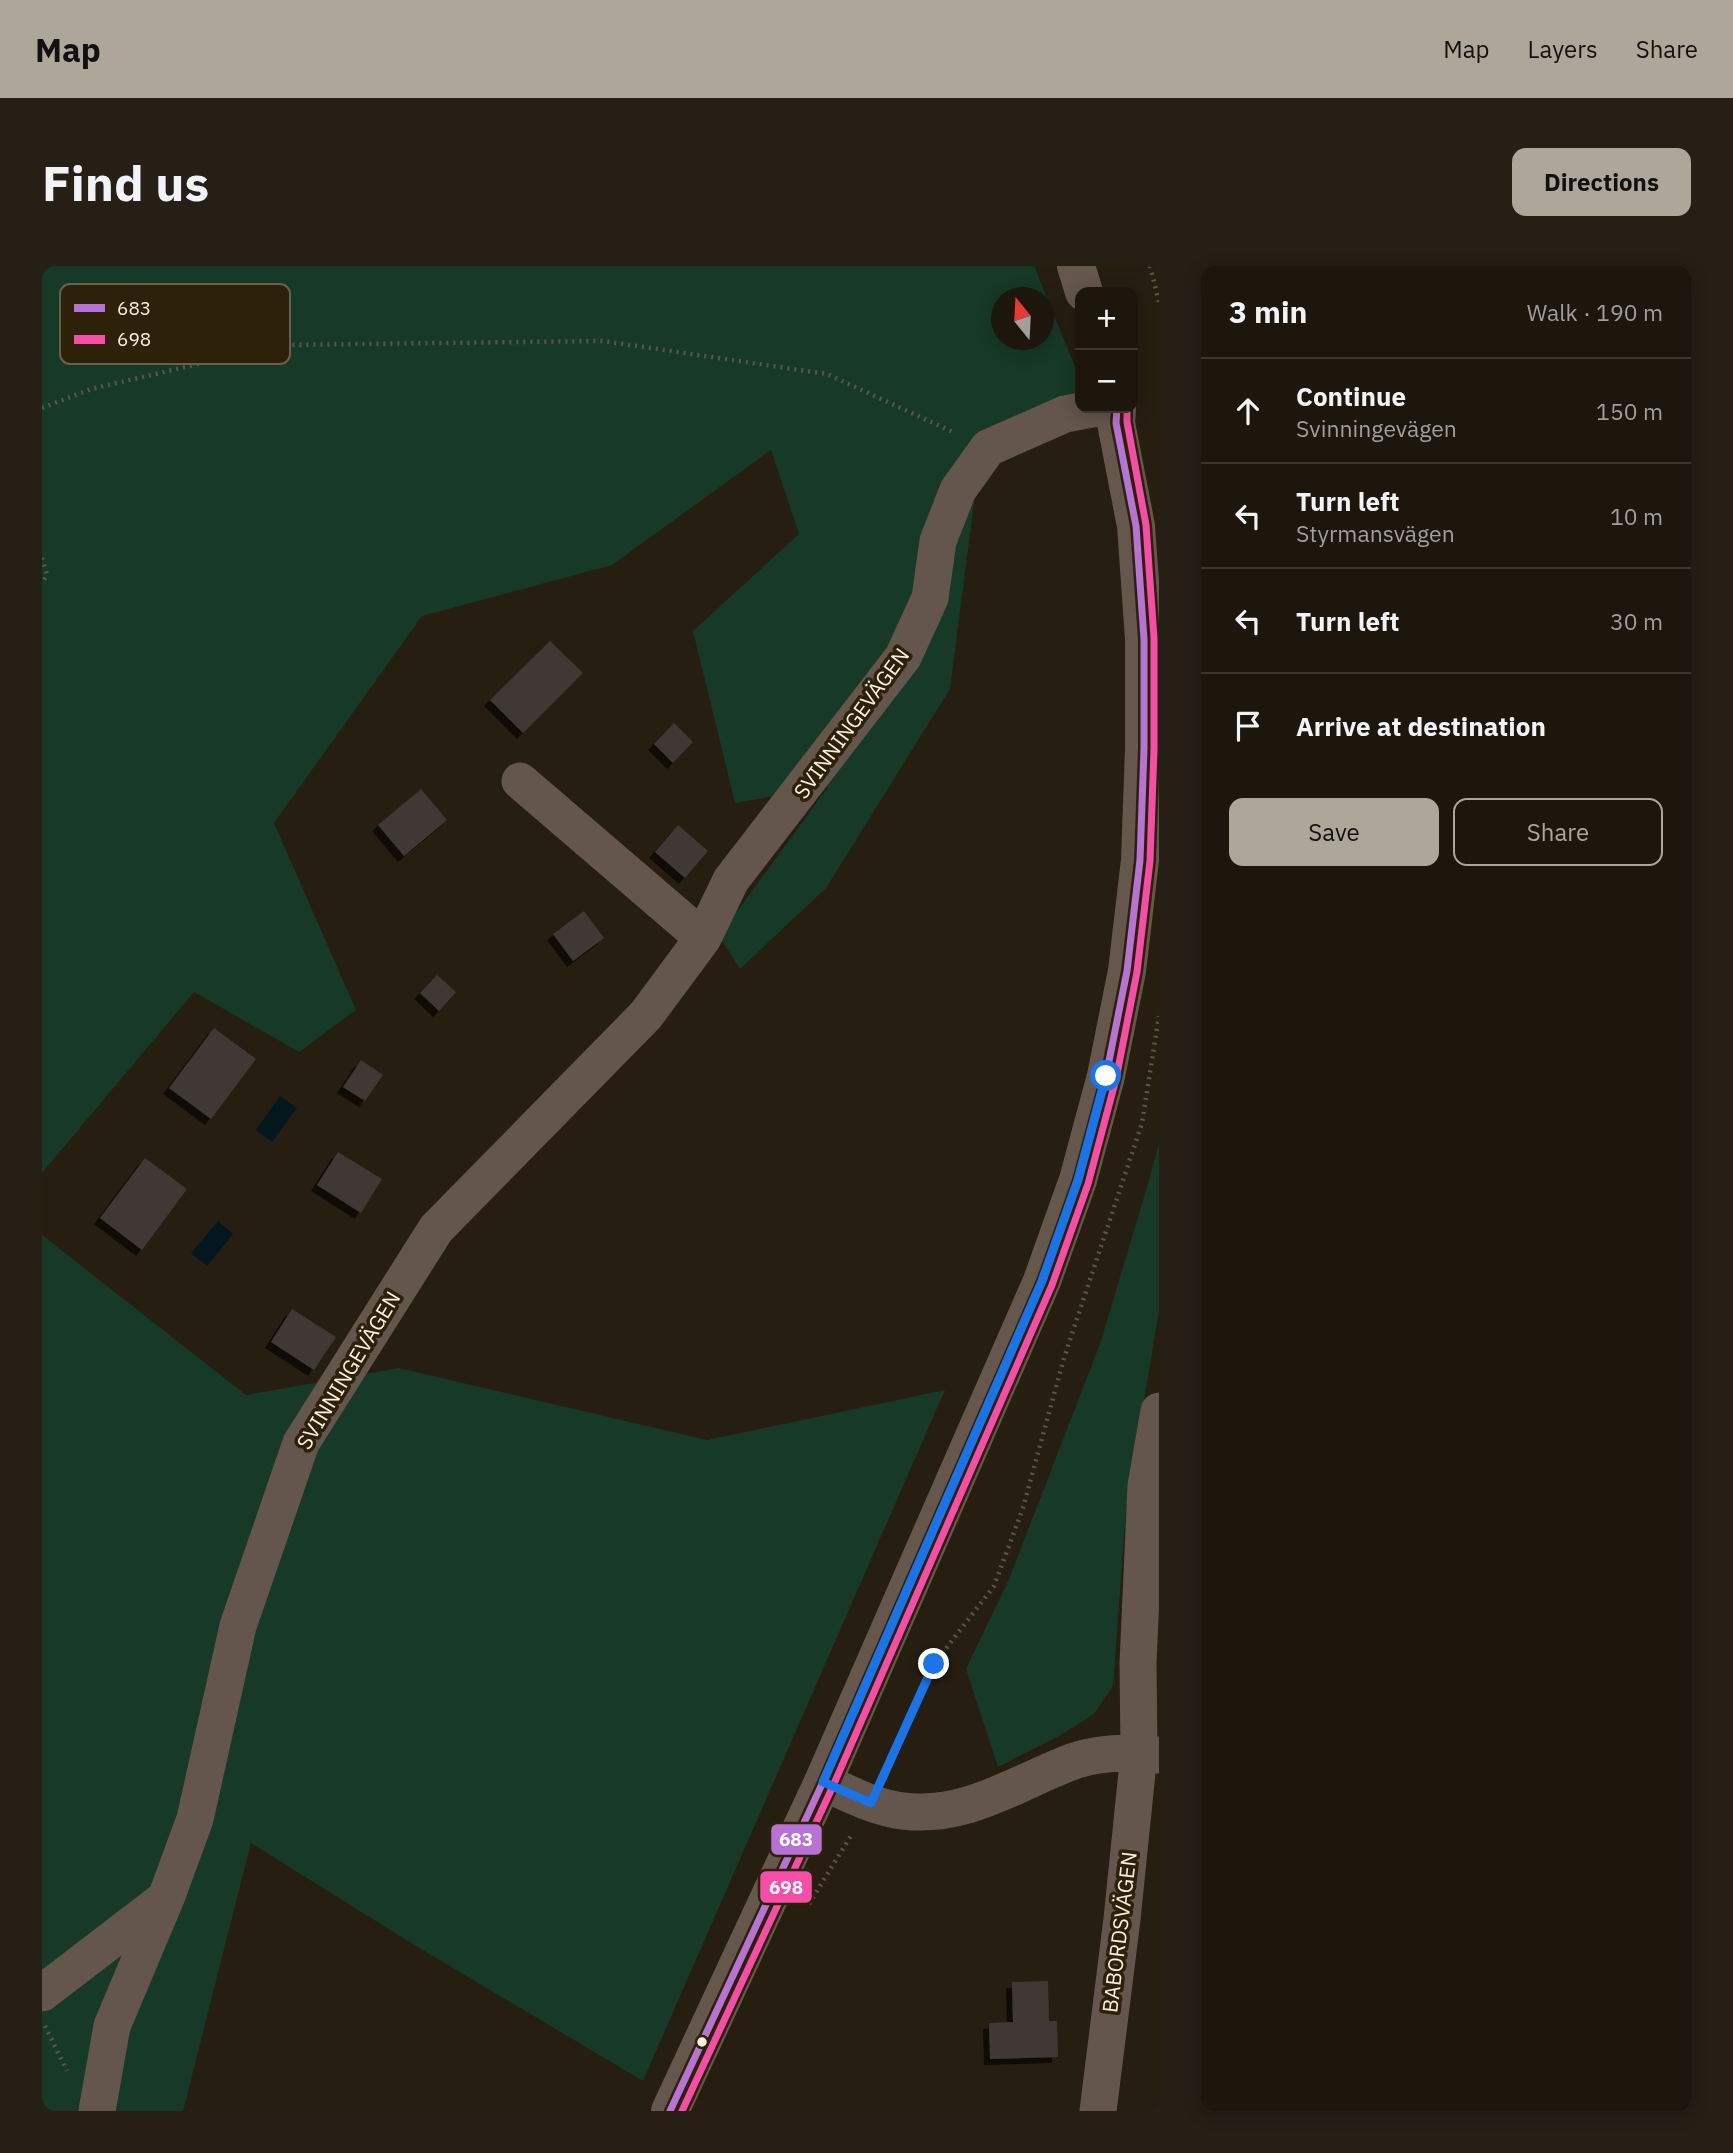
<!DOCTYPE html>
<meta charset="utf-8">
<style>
:root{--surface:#1c160d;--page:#251f16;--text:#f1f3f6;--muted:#a09f9d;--line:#3a352e;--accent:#aea699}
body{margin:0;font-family:"IBM Plex Sans",sans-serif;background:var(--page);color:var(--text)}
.controls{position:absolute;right:21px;top:21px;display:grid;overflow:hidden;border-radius:14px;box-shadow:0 4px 18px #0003}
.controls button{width:63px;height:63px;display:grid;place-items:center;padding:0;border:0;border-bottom:2px solid var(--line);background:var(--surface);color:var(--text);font:35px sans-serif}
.compass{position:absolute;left:949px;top:21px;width:63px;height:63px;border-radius:50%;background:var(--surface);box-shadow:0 4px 18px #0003;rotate:342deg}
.stop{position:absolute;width:21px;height:21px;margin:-16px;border:5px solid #1a73e8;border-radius:50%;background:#fff}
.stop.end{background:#1a73e8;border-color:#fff;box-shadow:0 2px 7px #0008}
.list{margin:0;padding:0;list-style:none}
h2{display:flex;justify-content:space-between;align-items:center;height:91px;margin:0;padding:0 28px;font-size:30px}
h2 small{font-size:23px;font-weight:400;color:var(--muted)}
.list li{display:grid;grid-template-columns:46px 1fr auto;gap:21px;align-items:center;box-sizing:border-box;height:105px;padding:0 28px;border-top:2px solid var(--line)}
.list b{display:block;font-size:26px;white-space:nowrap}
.list p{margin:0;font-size:23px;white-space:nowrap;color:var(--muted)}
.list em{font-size:23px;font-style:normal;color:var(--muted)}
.actions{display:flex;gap:14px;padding:21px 28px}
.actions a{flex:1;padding:16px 0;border:2px solid var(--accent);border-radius:14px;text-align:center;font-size:24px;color:var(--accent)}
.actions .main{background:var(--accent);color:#111}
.icon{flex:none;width:38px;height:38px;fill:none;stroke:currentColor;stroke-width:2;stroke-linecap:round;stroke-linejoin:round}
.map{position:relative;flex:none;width:1117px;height:1845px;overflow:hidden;border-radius:14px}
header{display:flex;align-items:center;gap:42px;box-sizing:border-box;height:98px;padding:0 35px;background:var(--accent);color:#111}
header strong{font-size:33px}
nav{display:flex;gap:38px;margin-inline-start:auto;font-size:24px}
.intro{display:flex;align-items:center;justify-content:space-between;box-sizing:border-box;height:168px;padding:0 42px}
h1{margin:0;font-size:49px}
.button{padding:18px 32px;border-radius:14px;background:var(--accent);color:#111;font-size:24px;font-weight:700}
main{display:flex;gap:42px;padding:0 42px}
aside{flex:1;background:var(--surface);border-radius:14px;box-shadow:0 4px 18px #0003}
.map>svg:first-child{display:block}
.green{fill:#173928;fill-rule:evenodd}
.water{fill:#03181e}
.building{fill:#403835;filter:url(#shadow)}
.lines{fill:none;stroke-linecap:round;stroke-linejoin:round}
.path{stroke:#5d544c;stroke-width:4.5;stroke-dasharray:2 5;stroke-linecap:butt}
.minor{stroke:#64564c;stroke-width:37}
.secondary{stroke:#66574c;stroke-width:38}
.bus-1-casing{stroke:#2d2109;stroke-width:12}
.bus-2-casing{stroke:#2d2109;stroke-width:12}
.bus-1{stroke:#b673d3;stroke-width:7}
.bus-2{stroke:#f54da8;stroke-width:7}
.route{stroke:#1a73e8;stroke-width:9}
.bus-dot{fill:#f8f0e2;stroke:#2d2109;stroke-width:2.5}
.labels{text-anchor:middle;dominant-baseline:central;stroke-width:7;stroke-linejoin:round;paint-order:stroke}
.street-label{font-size:21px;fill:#f8f0e2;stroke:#2d2109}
.key{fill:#2d2109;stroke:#6a5f4a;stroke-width:2}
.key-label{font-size:19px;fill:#f8f0e2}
.line-badge{stroke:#2d2109;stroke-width:2.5}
.badge-label{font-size:19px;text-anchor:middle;font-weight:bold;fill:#fff}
</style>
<header>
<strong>Map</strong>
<nav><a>Map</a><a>Layers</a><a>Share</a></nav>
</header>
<div class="intro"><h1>Find us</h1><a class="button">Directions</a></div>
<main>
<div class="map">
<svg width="1117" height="1845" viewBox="0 0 1117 1845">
<defs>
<filter id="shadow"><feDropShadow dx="-6" dy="6" stdDeviation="0" flood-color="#0009"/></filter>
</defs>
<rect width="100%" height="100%" fill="#251e11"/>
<path class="green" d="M0,0h992l46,113v25l-102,68 -28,217 -124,199 -86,81 -21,-33 109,-149 -93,16 -42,-172 106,-97 -28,-84 -159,115 -190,51 -148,207 82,187 -57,42 -105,-60 -152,181zM960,32h42v42h-42z
M1117,876v169l-33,199 -13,176 -19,28 -35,22 -61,31 -32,-98 43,-90 91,-235 50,-167z
M0,969l204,160 153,-27 308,72 238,-50 -302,691 -232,-138 -160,-100 -68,268h-141z"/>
<path class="water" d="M238,830l17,12 -25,34 -16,-12z
M176,955l15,13 -26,32 -16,-13z"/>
<path class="building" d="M508,375l33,32 -60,60 -33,-33z
M632,457l19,19 -20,21 -19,-19z
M379,523l26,31 -43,36 -26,-31z
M636,559l30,26 -23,27 -30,-26z
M542,645l20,27 -31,23 -20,-27z
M395,709l19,17 -17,19 -19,-18z
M172,762l42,31 -45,60 -42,-31z
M319,794l22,15 -18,26 -22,-14z
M296,886l44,27 -21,34 -44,-28z
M103,892l42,31 -45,61 -42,-32z
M250,1043l44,28 -22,33 -43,-28z
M1006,1715l1,40h8l1,36 -68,2 -1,-36 24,-1 -1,-40z"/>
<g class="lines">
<path class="path" d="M1108,0l9,36
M0,142l49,-19 189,-44 323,-4 224,33 128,59
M0,292l5,17 -5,8
M842,1507l50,-109 60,-78 29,-78 41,-150 78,-235 17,-107
M767,1638l43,-70
M3,1760l22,45"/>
<path class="minor" d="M478,515l183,157
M781,1516c25,11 52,26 80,29 64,8 114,-29 171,-50 26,-9 58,-9 85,-6
M124,1632l29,-79 43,-193 63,-183 135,-214 210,-214 57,-77 28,-58 172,-223 27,-59 8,-57 20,-51 30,-42 77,-34 33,-6
M0,1727l124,-95 -54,128 -15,85
M1056,1845l24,-192 17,-166 -1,-90 8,-177 13,-75"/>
<path class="secondary" d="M1034,0l8,26
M628,1845l153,-329 219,-501 36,-101 28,-104 21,-105 13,-111 4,-111v-110l-8,-113 -20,-103 1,-15"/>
<g class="bus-1-casing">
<path id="bus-1" d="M628,1845l153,-329 219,-501 36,-101 28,-104 21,-105 13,-111 4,-111v-110l-8,-113 -20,-103 1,-15"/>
</g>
<g class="bus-2-casing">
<path id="bus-2" d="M640,1845l151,-325 219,-501 36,-101 28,-105 21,-107 13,-111 4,-112v-111l-8,-113 -19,-103v-13"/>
</g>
<use href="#bus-1" class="bus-1"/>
<use href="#bus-2" class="bus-2"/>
</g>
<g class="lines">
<path class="route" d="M892,1398l-63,139 -48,-21 219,-501 36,-101 28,-104"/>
</g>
<circle class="bus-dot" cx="660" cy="1776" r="6"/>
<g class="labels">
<g class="street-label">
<text transform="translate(809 457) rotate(-54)">SVINNINGEVÄGEN</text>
<text transform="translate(306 1104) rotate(-59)">SVINNINGEVÄGEN</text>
<text transform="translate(1077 1666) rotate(-83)">BABORDSVÄGEN</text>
</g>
</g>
<rect x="18" y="18" width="230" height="80" rx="10" class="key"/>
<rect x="32" y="38" width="31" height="8" fill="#b673d3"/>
<rect x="32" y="69" width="31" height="9" fill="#f54da8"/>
<g class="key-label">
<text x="75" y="49">683</text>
<text x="75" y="80">698</text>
</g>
<g class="line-badge">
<rect x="728" y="1557" width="53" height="33" rx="7" fill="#b673d3"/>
<rect x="717" y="1604" width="54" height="34" rx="7" fill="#f54da8"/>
</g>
<g class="badge-label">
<text x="754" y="1580">683</text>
<text x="744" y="1628">698</text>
</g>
</svg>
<div class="controls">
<button>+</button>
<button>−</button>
</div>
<svg class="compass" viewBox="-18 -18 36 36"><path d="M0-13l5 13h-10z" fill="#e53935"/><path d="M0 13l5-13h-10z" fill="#a09f9d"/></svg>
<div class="stop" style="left:1064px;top:810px"></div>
<div class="stop end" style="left:892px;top:1398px"></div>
</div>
<aside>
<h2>3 min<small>Walk · 190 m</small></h2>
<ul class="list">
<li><svg class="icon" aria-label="ahead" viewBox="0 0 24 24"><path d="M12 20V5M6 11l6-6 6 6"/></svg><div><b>Continue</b><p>Svinningevägen</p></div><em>150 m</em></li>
<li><svg class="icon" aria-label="left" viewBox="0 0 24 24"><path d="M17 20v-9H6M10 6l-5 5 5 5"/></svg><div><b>Turn left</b><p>Styrmansvägen</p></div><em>10 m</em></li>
<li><svg class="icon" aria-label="left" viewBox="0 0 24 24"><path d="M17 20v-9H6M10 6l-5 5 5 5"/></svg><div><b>Turn left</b></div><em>30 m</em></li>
<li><svg class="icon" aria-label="arrive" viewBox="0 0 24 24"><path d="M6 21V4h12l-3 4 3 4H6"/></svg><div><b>Arrive at destination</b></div></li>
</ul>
<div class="actions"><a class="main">Save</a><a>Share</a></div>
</aside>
</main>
